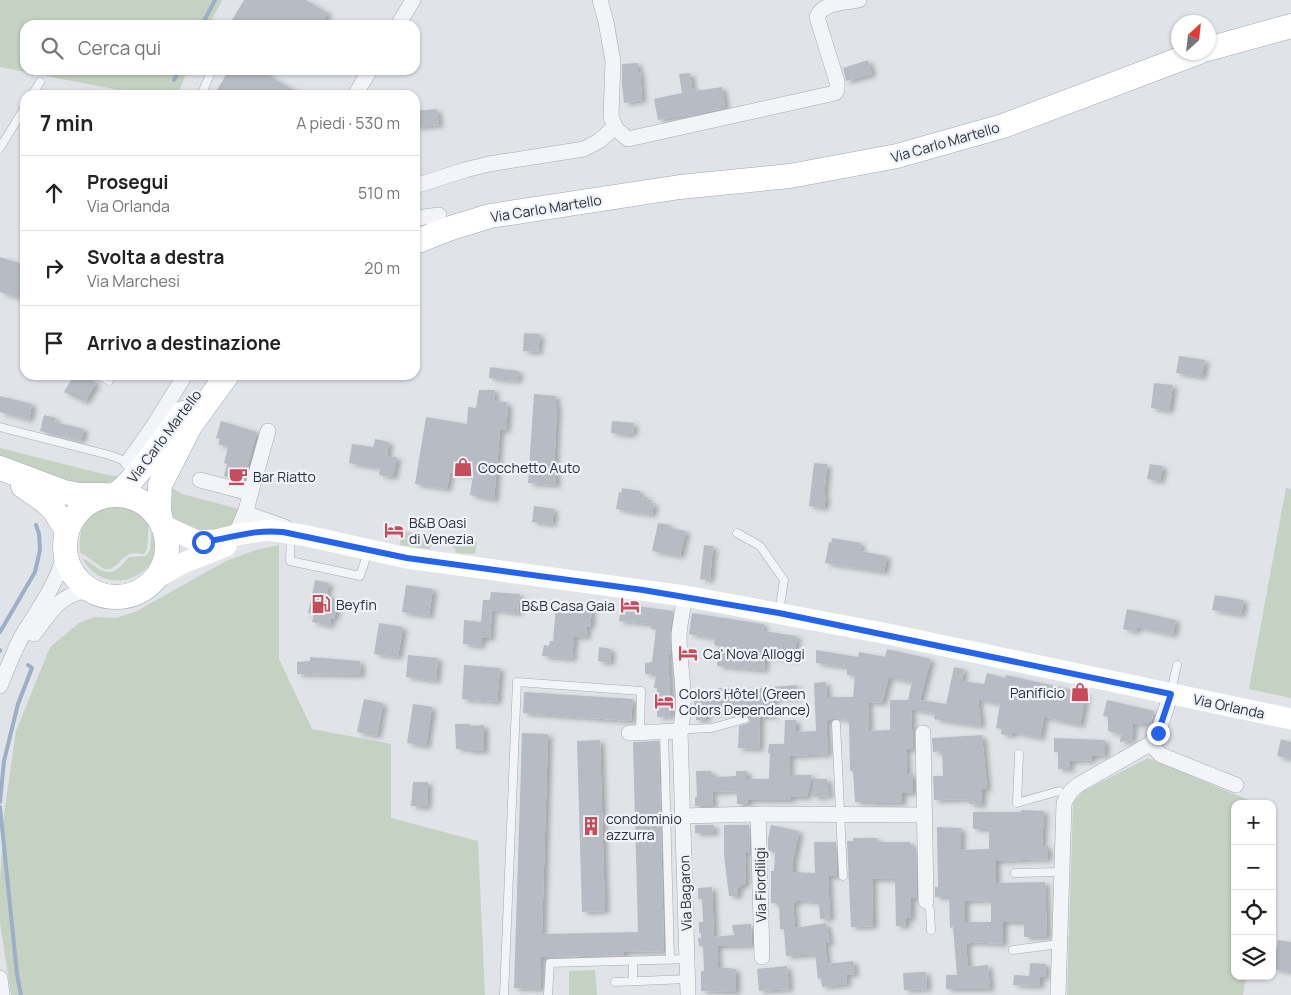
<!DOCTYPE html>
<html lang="it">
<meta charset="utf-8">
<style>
:root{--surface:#fff;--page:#f2f2f2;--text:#222;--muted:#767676;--line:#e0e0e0}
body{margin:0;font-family:Manrope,sans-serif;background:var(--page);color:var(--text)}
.controls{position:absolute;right:15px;bottom:15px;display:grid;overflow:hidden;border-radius:10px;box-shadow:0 1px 4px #0004}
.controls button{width:45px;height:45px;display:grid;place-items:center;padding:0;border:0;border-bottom:1px solid var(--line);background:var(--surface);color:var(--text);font:25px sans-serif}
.compass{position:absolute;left:1171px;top:15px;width:45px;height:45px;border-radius:50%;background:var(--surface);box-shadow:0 1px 4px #0004;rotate:27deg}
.stop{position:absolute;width:15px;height:15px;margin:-11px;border:4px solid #2563eb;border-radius:50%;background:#fff}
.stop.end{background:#2563eb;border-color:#fff;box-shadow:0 1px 5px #0008}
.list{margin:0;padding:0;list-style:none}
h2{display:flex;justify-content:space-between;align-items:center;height:65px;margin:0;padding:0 20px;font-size:21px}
h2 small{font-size:16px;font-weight:400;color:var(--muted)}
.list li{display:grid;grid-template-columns:32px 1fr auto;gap:15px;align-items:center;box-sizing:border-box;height:75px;padding:0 20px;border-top:1px solid var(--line)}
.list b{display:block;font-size:19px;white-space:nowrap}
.list p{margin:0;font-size:16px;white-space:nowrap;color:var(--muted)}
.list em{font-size:16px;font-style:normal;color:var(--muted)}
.icon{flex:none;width:28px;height:28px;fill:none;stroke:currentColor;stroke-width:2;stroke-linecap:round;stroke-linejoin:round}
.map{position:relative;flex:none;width:1291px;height:995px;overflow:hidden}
.search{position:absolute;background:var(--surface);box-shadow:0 1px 4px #0004;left:20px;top:20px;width:400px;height:55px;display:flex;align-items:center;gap:12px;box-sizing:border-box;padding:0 18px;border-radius:15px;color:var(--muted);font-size:19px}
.panel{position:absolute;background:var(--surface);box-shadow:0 1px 4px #0004;left:20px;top:90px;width:400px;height:290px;border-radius:15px}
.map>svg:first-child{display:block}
.green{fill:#c5d1c2}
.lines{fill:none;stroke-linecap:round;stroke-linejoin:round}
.stream{stroke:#9dafc6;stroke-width:4}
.building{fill:#b7bcc4;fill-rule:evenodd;filter:url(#shadow)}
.service-casing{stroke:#a6aab2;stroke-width:9}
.minor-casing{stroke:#a6aab2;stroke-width:16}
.primary-casing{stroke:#a0a7b3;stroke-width:25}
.service{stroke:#f2f4f7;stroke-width:8}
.minor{stroke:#f2f4f7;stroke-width:15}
.secondary{stroke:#fff;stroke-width:21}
.primary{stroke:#fff;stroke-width:24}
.route{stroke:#2563eb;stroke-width:6}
.labels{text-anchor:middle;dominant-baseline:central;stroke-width:4.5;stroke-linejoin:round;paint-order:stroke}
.street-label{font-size:14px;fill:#2a303e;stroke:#eff2f6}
.poi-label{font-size:14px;fill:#2a303e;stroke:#eff2f6;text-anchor:start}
</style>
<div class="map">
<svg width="1291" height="995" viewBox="0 0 1291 995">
<defs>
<filter id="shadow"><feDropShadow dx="4.5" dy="2.5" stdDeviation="2.5" flood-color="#0004"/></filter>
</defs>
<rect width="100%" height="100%" fill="#e0e3e8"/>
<path class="green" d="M0,0h222l-13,25h-184v45h163l-11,25h-32l-145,-28z
M0,448l107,27 18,2 -9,4 -40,7 -76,-29z
M167,488l7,1 8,5 57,15 -4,15 -27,11 -32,-14 -4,-6z
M1286,488l5,1v209l-42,-9z
M122,504l12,4 15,12 -2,29 -3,5c-5,0 -11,-2 -16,1 -10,5 -11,15 -24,14l-24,-17c-3,-30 12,-46 42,-48z
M152,526c21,47 -45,78 -70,32 13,6 24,23 39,8 3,-3 5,-6 8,-9l17,-1 4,-6z
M402,531l37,6 -10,12 -29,-4z
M452,539l25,3 -2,12 -18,-1 -6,-10z
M279,545v114l33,70 79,15v74l87,23 7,154h-474l-11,-72v-42l4,-67 12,-83 34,-84 29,-24 15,-6 22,1 19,-6 91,-51 30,-11z
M1148,758l110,46h-23v172h11l-3,19h-176l6,-192 9,-11z
M595,970l2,25h-28v-24z"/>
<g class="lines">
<path class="stream" d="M202,25l13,-25
M174,80l5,-10
M0,632l35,-60 5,-22 -1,-16 -3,-9
M0,650v1
M0,802l4,-41 14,-57 14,-36 -4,-3
M0,807l17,167 4,21"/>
</g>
<path class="building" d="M244,0h62l22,13 -7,12h-92z
M868,60l4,14 -26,7 -3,-13z
M638,63v9h2l2,28 -18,3 -2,-19v-20z
M229,70h39l-2,4 36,21h-88z
M690,73l2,15h2l1,3 27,-4 3,21 -36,8 1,-2 -32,6 -4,-21 28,-6 -3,-19z
M437,109l2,16 -24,2v-16z
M0,257l25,8v16l-6,17 -19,-6z
M524,333l16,1 -2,18 -15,-1z
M1179,356l26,4 -3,17 -26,-4z
M490,367l29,4 -2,10 -28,-3z
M74,375h15l-1,3 8,5 -11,19 -21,-10z
M1154,383l19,2 -4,26 -18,-3z
M479,390h16l-1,11 13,1 -1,4h2l-2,24h-6l-6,70 -24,-5 3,-19 -23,-4 -3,17 -32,-5 11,-67 41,7 1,-17 8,1z
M534,394l22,2 -1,8 2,1 -3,68h2v12l-28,-2z
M0,396l32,8 -3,16 -29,-8z
M44,415l12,3 -1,4 29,7 -3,12 -41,-10z
M221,421l36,11 -14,49 -19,-5 3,-12 -3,-1 4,-16 -10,-3 2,-5 -4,-1z
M612,421l22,2 -1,11 -4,-1v2l-18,-2z
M375,439l14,3 -2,14 10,1 -4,20 -14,-2 1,-7 -31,-5 3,-19 21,3z
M814,463l13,1 -3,32h2l-2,12 -15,-2z
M1150,464l13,2 -3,15 -13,-2z
M622,488l18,3v5l8,1 -1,5 7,1 -2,12 -36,-6 3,-17 2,1z
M534,506l20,3 -2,15 -20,-2z
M658,523l12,2v3l16,3 -6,25 -28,-5z
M832,538l29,5 -1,8 27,5 -3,16 -59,-9 4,-21 2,1z
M704,545l9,1 -3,34 -10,-1z
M315,580l14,3 -3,14 13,2 -5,20 -3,-1 -1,8 -18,-4 2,-8 -6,-1z
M406,585l27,4 -4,27 -27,-4z
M491,592l29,2 -2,19 -26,-3 -2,28h-8l-1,8 -18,-2 1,-24 17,2 2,-22h7z
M1215,595l29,5 -3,15 -29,-5z
M621,604l52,7 -3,23 1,21 -3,-1 3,62 -14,1v-29h-3l2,-14h-11v-11l7,-1 4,-32 -5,-1v-5l-32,-3z
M556,606l36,3 -2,18 -3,-1 -1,11 -12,-1 -2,23 -30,-3 2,-11 5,1 1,-5h3z
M1127,609l49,11 -3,15 -36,-8 -1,5 -13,-3z
M692,613l72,11 -1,7 34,5 -3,24 -29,-4 -1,14 -47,-4 2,-20 -5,-1 1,-7 -26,-4z
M379,623l24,4 -5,30 -24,-3z
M599,647l12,2 -1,14 -12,-2z
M887,649l44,10 -11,41 26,4 8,-37 10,2 -2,12 22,3 3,-11 18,5 1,-3 80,18 -6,32 -36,-8 -4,21 -28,-6 -1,4 -10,-2 1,-5 -6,-1 4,-24 -22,-5 3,27 -47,-7 1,-6 -24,-4 2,40h-7l1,26 6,-1v19h-11v10h-30l-1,-1h-16l-2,-31h-3l-1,-51 -14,-2 -9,3 2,33 -38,2 -1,19h23l-5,22h-16v3h-43v4h-11v-13l-25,1 1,14h-18v-9h2l-1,-26h15v4h5v2l20,-1v-5h11v8h22l1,-25 -2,-1 1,-9h15l1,-24h11v12l20,-1 -2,-48 12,-1 1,15h26l2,-21 -8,-1v-8l-31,-4v-13l42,7 1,-5 26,5zM889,677l23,5 -4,18h-18v30l-21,1 -1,-29 14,1z
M408,655l30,3 -2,23 -30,-4z
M310,657l50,4 1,14 -64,-1v-12l13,-1z
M464,665l36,3 -3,34 -35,-3z
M797,685v13h-23l-1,18h-13l-1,33 -21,-1 1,-22 9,-3 2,-3 -4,-6 -40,-3v9h-10v-10h-2v-14h24v-8l32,1z
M524,692l109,7 -2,22 -108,-8z
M364,699l19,4 -6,33 -20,-4z
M1107,700l47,11 -3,13 -8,-2 -1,3 -9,-2 -1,17 -12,2 1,-8 -13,-3v-14l-5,-1z
M413,704l19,3 -6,39 -19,-3z
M455,724h15v2l14,-1v26h-16v-2h-12z
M522,733l26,1 -6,200 96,-2 -5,-190 26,-1 5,210 -40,1v3l-83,2 -1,32 -26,-1z
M982,735l5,54h-5v16l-13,-1v-5l-35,1 -1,-24h10l-1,-25 -9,1 -1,-14z
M1054,738l51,2v15l-13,1v4l-22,1v8h-12v-17h-4z
M1281,739l10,3v17l-14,-3z
M600,740l5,171 -23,1 -5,-171z
M813,779h14l2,17 -16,1z
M413,782h15l-1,25 -16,-1z
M1021,810l23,1 -2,35h6v13l-52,2v22l49,-1 2,55h-23v-15h-21v22l-33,-2v2h-4l2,23 20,-2 2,24h-44v-14h11l-4,-48 -3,1 -1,-31h-14v-10h3l-1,-60 24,1v22l28,-1v-20h-16v-17h48zM991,900v22h-26v-21z
M695,825h19v8h-19z
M724,825h25l1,28h-5l1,30 -8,5v8h-9l-5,-41z
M771,825l28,6 -6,30v11l22,1 -1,-31h22l1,34h-9l2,42 -10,1 -1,-17 -22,-2v3h-4l2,25 31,-5 4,20h-5l2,21 26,-3 2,13 -9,1 1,9 -25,3 -1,-9 -3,1 -3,-25 -29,2 -2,-27h-4l-1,-26h-8v-32h3l1,-19 -7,-1v-12z
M853,838h24v4h33l1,5h5l1,51h-6v20h-5v8h-10l-1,-47h-23l1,47 -22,1 -4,-86h6z
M712,887l2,50 20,-2 -2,-10 19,-1 1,21 -35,1 1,21 18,2v23l-35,-1v-20h3l-1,-25h-4l-1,-8h3v-5h-2v-11h4l-1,-23h-4v-11z
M1278,940l13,2v30l-18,-3z
M1030,963l16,1 -1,13h-5v9l-27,-1 1,-10 15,1z
M787,966l2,23 -30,2 -2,-22z
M926,972l1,17 -23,1 -1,-17z"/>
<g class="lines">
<g class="service-casing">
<path id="service" d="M32,95l8,-13
M201,95l11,-25
M0,148l25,-41
M99,375l10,6 3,-6
M0,427l109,28 19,7
M737,533l23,13 24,34 -5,33
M291,535l-1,26 70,15 8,-24
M1171,692l6,-27
M836,724l7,152
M664,731l6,229
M680,731l10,-2 22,-1 32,-9
M1019,754l-2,49 42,-12 8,5
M1015,873l46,-1
M926,901l4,9 1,20
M1013,950l46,-6
M633,961v20
M615,982l73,-3
M504,995l13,-313 124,9 -1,41
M548,995l2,-32 137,-4"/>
</g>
<g class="minor-casing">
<path id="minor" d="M600,0l6,22 7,39 -2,56 5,12 12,10 207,-46 2,-3v-8l-20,-65c6,-15 28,-14 42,-17
M398,25l15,-25
M355,95l15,-25
M415,186l50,-16 24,-6 95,-15 15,-8 16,-14
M415,220l9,-3 15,-2
M128,462l26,-37 31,-50
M200,480l50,13
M246,510l22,-79
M231,536l8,-9 7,-17 2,4 37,13
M34,634c19,-24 24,-40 58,-44
M0,686c8,-19 15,-39 26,-57 16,-25 32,-48 39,-77
M680,731c8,-32 -1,-64 -1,-96 1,-13 4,-26 6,-39
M629,733l51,-2 8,264
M923,733l3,168
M1150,744l11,11 75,30
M758,814l4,143
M682,816l76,-2 166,1
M0,978l2,17
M1058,995l6,-192 7,-12 7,-6 72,-41 8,-11 13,-39"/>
</g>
<g class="primary-casing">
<path id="primary" d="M1208,49l83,-23
M415,242l36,-14 39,-12 190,-29 110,-11 107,-20 106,-30 196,-74
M0,468l64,24 15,3h26
M23,486l23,16 8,8 13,21
M116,495c27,-24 46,-53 67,-82
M65 546a51 51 0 1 1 102 0a51 51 0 1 1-102 0Z
M162,525l-3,-15 1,-25 30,-59 37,-51"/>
</g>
<use href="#service" class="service"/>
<use href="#minor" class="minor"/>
<path class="secondary" d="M162,525l35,16 19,-1 25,-6 27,-4 34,5 105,23 278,38 203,38 403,85
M154,579l27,-15 45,-18"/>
<use href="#primary" class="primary"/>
</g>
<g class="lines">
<path class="route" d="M203,542c30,-4 49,-13 80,-10l124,26 236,32 136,23 392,81 -13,39"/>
</g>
<defs>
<g id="shop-bare" transform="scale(1.5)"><path d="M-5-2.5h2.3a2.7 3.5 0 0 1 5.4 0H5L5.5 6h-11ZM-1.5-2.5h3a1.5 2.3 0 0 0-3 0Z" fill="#c54c5a" stroke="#eff2f6" stroke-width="2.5" paint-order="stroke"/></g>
<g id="cafe-bare" transform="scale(1.5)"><path d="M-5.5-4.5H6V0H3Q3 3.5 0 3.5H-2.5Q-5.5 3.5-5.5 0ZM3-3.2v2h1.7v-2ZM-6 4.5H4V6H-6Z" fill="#c54c5a" stroke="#eff2f6" stroke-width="2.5" paint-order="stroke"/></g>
<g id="hotel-bare" transform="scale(1.5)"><path d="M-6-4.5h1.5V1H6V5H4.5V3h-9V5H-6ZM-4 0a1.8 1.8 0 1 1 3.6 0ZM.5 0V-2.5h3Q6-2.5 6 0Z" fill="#c54c5a" stroke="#eff2f6" stroke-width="2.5" paint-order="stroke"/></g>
<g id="fuel-bare" transform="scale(1.5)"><path d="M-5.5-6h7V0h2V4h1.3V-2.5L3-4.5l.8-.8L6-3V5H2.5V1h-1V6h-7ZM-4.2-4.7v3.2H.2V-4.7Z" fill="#c54c5a" stroke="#eff2f6" stroke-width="2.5" paint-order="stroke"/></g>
<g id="building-bare" transform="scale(1.5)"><path d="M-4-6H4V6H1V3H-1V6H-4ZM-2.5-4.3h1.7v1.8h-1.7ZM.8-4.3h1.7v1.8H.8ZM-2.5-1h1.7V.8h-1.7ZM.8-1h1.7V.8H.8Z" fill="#c54c5a" stroke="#eff2f6" stroke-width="2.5" paint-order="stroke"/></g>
</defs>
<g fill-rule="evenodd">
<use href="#shop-bare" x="463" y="467"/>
<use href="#cafe-bare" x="238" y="476"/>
<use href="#hotel-bare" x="394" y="530"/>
<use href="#fuel-bare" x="321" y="604"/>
<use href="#hotel-bare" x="630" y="605"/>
<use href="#hotel-bare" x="688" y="653"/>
<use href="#shop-bare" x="1080" y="692"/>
<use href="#hotel-bare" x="664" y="701"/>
<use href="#building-bare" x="591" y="826"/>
</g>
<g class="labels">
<g class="street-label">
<text transform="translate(945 142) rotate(-16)">Via Carlo Martello</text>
<text transform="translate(546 208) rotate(-9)">Via Carlo Martello</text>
<text transform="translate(164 436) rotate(-53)">Via Carlo Martello</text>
<text transform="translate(1229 706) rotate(12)">Via Orlanda</text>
<text transform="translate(760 885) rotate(-91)">Via Fiordiligi</text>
<text transform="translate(685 893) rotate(-92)">Via Bagaron</text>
</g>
<g class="poi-label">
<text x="478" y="467">Cocchetto Auto</text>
<text x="253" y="476">Bar Riatto</text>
<text x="409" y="522">B&amp;B Oasi<tspan x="409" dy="16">di Venezia</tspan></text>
<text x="336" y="604">Beyfin</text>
<text x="615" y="605" text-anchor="end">B&amp;B Casa Gaia</text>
<text x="703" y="653">Ca' Nova Alloggi</text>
<text x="1065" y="692" text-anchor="end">Panificio</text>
<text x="679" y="693">Colors Hôtel (Green<tspan x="679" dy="16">Colors Dependance)</tspan></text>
<text x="606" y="818">condominio<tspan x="606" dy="16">azzurra</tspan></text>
</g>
</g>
</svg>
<div class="controls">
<button>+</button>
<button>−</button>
<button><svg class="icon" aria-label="locate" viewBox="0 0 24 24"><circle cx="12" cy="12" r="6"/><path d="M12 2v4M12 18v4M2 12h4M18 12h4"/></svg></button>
<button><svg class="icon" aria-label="layers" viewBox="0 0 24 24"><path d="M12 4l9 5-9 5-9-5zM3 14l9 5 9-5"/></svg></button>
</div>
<svg class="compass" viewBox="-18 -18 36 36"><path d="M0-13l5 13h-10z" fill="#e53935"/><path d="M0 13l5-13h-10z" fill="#767676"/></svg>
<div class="stop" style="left:203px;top:542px"></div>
<div class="stop end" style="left:1158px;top:733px"></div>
<div class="search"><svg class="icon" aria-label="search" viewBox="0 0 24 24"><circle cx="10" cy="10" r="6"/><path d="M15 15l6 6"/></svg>Cerca qui</div>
<section class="panel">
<h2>7 min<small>A piedi · 530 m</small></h2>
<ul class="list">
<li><svg class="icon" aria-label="ahead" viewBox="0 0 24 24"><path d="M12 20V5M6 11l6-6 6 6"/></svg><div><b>Prosegui</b><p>Via Orlanda</p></div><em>510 m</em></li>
<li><svg class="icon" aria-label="right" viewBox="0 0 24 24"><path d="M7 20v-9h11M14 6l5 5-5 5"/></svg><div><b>Svolta a destra</b><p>Via Marchesi</p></div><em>20 m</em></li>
<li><svg class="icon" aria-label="arrive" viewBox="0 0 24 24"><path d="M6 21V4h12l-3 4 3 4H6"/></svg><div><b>Arrivo a destinazione</b></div></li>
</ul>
</section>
</div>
